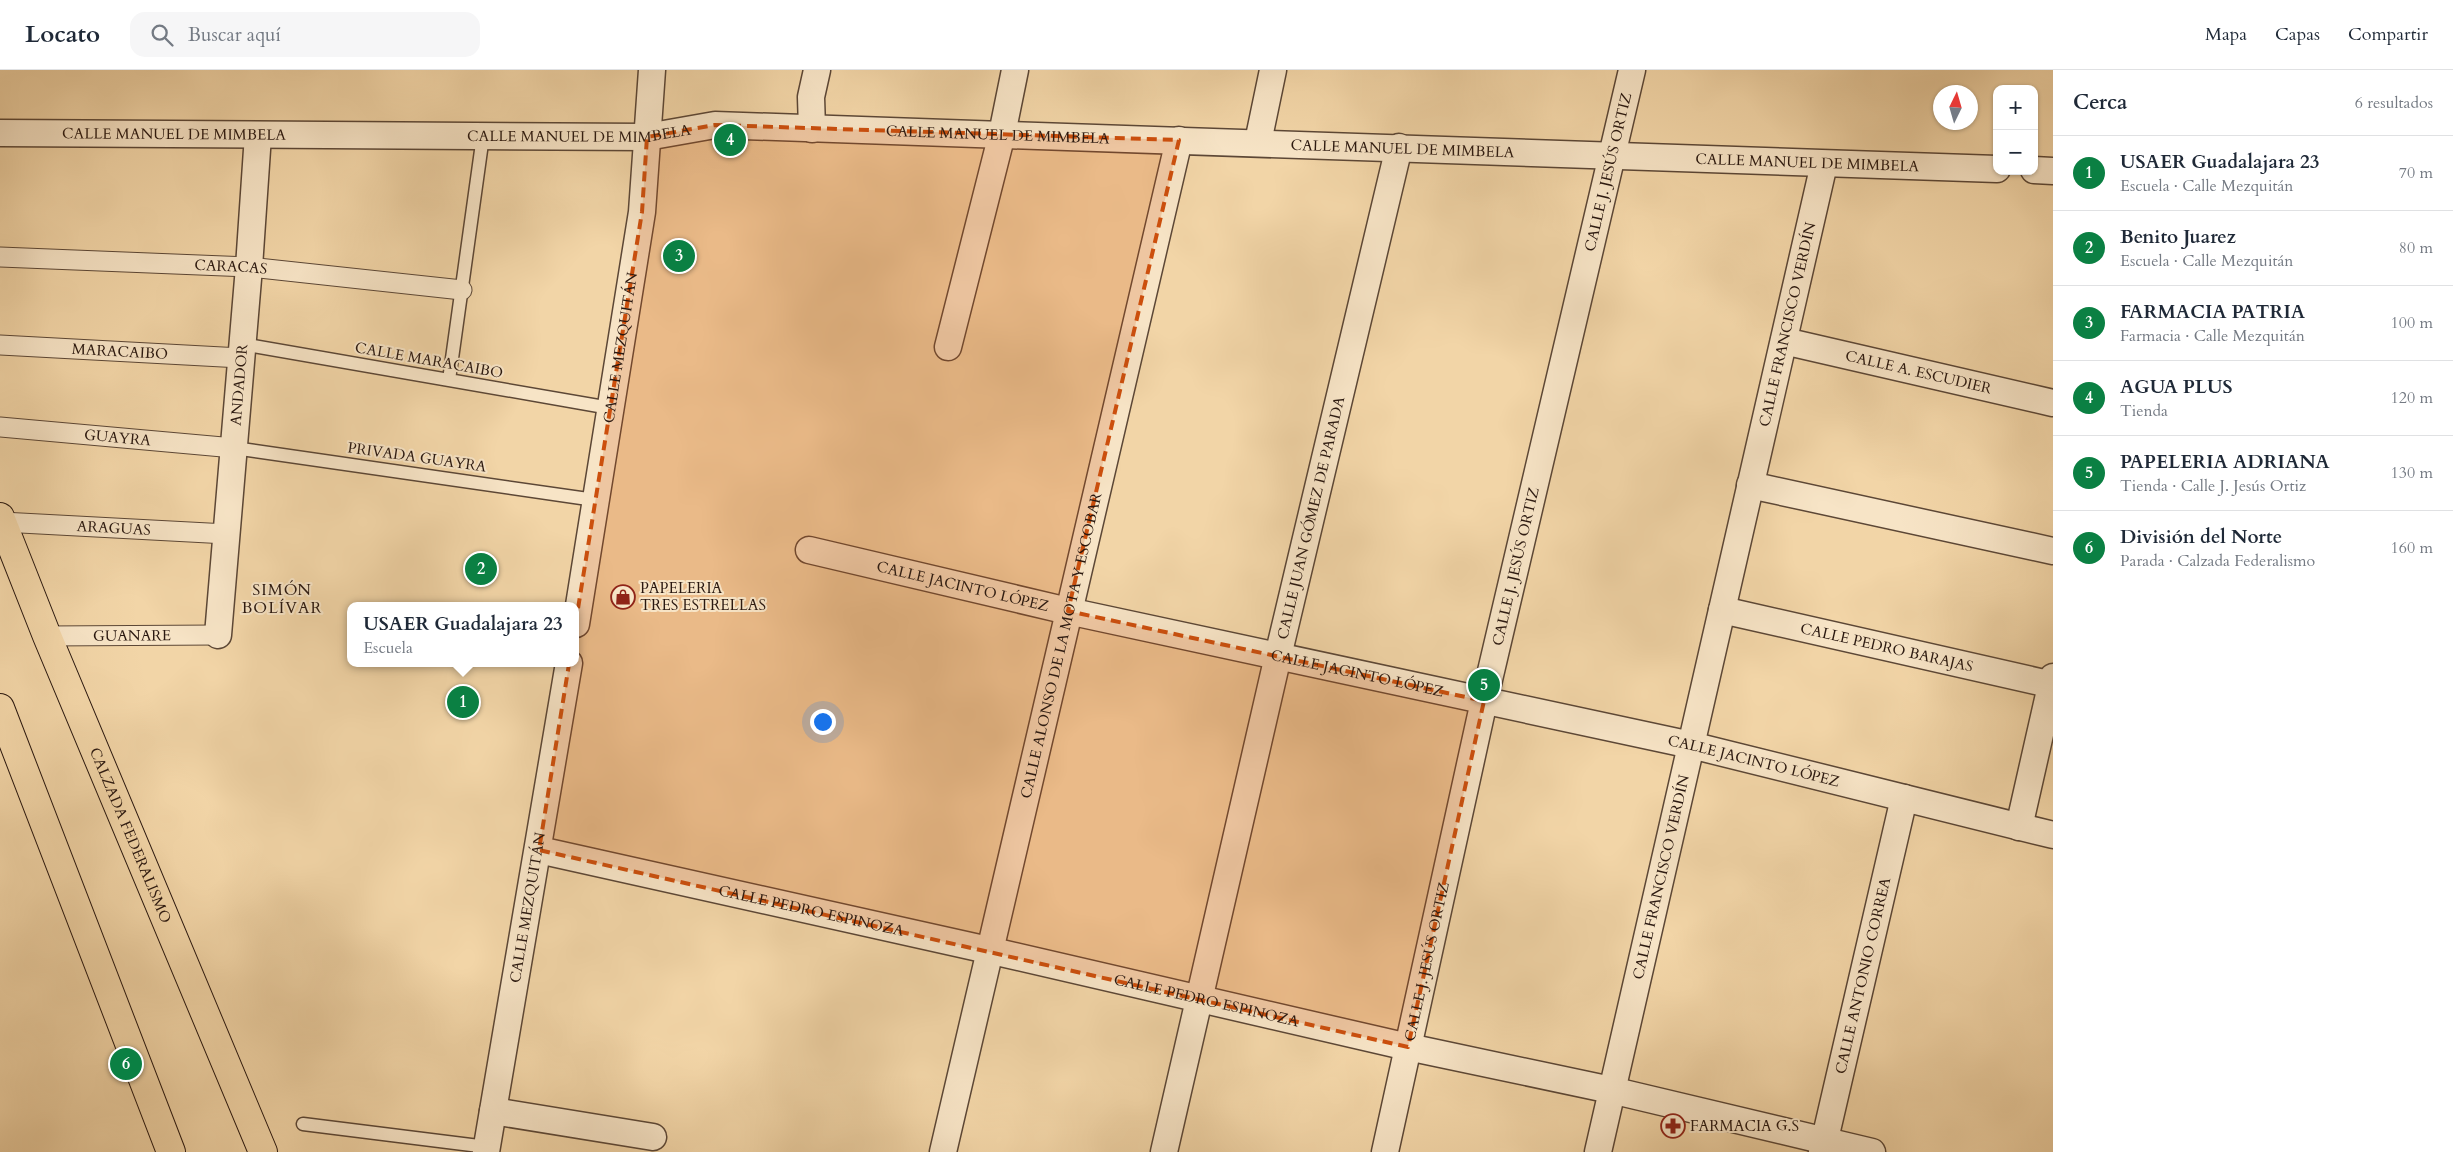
<!DOCTYPE html>
<html lang="es">
<meta charset="utf-8">
<style>
:root{--surface:#fff;--page:#f6f6f7;--text:#1f2937;--muted:#747a83;--line:#e0e1e3;--accent:#0b8043}
body{margin:0;font-family:Cardo,serif;background:var(--page);color:var(--text)}
.controls{position:absolute;right:15px;top:15px;display:grid;overflow:hidden;border-radius:10px;box-shadow:0 1px 4px #0004}
.controls button{width:45px;height:45px;display:grid;place-items:center;padding:0;border:0;border-bottom:1px solid var(--line);background:var(--surface);color:var(--text);font:25px sans-serif}
.compass{position:absolute;left:1933px;top:15px;width:45px;height:45px;border-radius:50%;background:var(--surface);box-shadow:0 1px 4px #0004;rotate:5deg}
.you{position:absolute;left:822px;top:651px;width:18px;height:18px;margin:-12px;border:4px solid #fff;border-radius:50%;background:#1a73e8;box-shadow:0 0 0 8px #1a73e833}
.badge{display:grid;place-items:center;width:32px;height:32px;border-radius:50%;background:var(--accent);color:#fff;font-size:16px;font-weight:700}
.pin{position:absolute;translate:-50% -50%;border:2px solid #fff;box-shadow:0 1px 5px #0006}
.popup{position:absolute;left:347px;top:532px;width:232px;height:65px;box-sizing:border-box;display:grid;place-content:center;border-radius:10px;background:var(--surface);filter:drop-shadow(0 1px 4px #0005);font-size:16px;white-space:nowrap;color:var(--muted)}
.popup b{font-size:19px;color:var(--text)}
.popup::after{content:'';position:absolute;left:50%;top:100%;margin-left:-10px;border:10px solid transparent;border-top-color:var(--surface)}
.list{margin:0;padding:0;list-style:none}
h2{display:flex;justify-content:space-between;align-items:center;height:65px;margin:0;padding:0 20px;font-size:21px}
h2 small{font-size:16px;font-weight:400;color:var(--muted)}
.list li{display:grid;grid-template-columns:32px 1fr auto;gap:15px;align-items:center;box-sizing:border-box;height:75px;padding:0 20px;border-top:1px solid var(--line)}
.list b{display:block;font-size:19px;white-space:nowrap}
.list p{margin:0;font-size:16px;white-space:nowrap;color:var(--muted)}
.list em{font-size:16px;font-style:normal;color:var(--muted)}
.icon{flex:none;width:28px;height:28px;fill:none;stroke:currentColor;stroke-width:2;stroke-linecap:round;stroke-linejoin:round}
.map{position:relative;flex:none;width:2053px;height:1082px;overflow:hidden}
header{display:flex;align-items:center;gap:30px;box-sizing:border-box;height:70px;padding:0 25px;background:var(--surface);border-bottom:1px solid var(--line)}
header strong{font-size:24px}
nav{display:flex;gap:28px;margin-inline-start:auto;font-size:18px}
.search{width:350px;height:45px;background:var(--page);display:flex;align-items:center;gap:12px;box-sizing:border-box;padding:0 18px;border-radius:15px;color:var(--muted);font-size:19px}
main{display:flex}
aside{flex:1;background:var(--surface)}
.map>svg:first-child{display:block}
.lines{fill:none;stroke-linecap:round;stroke-linejoin:round}
.service-casing{stroke:#5c4736;stroke-width:15}
.pedestrian-casing{stroke:#5c4736;stroke-width:21}
.minor-casing{stroke:#5c4736;stroke-width:29}
.primary-casing{stroke:#2a1810;stroke-width:30}
.service{stroke:#f7e4c6;stroke-width:12}
.pedestrian{stroke:#f7e4c6;stroke-width:19}
.minor{stroke:#f7e4c6;stroke-width:26}
.primary{stroke:#f2d5a7;stroke-width:28}
.marked{fill:#cc4f0d;fill-opacity:0.2;stroke:#cc4f0d;stroke-width:4;stroke-dasharray:10 6;stroke-linejoin:round}
.labels{text-anchor:middle;dominant-baseline:central;stroke-width:4;stroke-linejoin:round;paint-order:stroke}
.street-label{font-size:15px;fill:#2a1810;stroke:#f7e4c6}
.poi-label{font-size:15px;fill:#2a1810;stroke:#f7e4c6;text-anchor:start}
.neighbourhood-label{font-size:16px;letter-spacing:1px;fill:#2a1810;stroke:#f7e4c6}
</style>
<header>
<strong>Locato</strong>
<div class="search"><svg class="icon" aria-label="search" viewBox="0 0 24 24"><circle cx="10" cy="10" r="6"/><path d="M15 15l6 6"/></svg>Buscar aquí</div>
<nav><a>Mapa</a><a>Capas</a><a>Compartir</a></nav>
</header>
<main>
<div class="map">
<svg width="2053" height="1082" viewBox="0 0 2053 1082">
<rect width="100%" height="100%" fill="#f2d5a7"/>
<filter id="stains"><feTurbulence type="fractalNoise" baseFrequency=".004" numOctaves="4"/><feColorMatrix values="0 0 0 0 .2 0 0 0 0 .09 0 0 0 0 .02 0 0 0 .5 -.17"/></filter>
<radialGradient id="worn" r=".72"><stop offset=".6" stop-color="#630" stop-opacity="0"/><stop offset="1" stop-color="#630" stop-opacity=".3"/></radialGradient>
<g class="lines">
<g class="service-casing">
<path id="service" d="M242,274l368,64
M449,310l34,-244
M234,378l361,52
M303,1054l184,23"/>
</g>
<g class="pedestrian-casing">
<g id="pedestrian">
<path id="s1" d="M0,187l249,10 213,23"/>
<path id="s2" d="M0,275l241,13"/>
<path id="s3" d="M0,357l234,21"/>
<path id="s4" d="M2,452l225,12"/>
<path id="s5" d="M47,566l171,-1"/>
</g>
</g>
<g class="minor-casing">
<g id="minor">
<path d="M812,59l-1,-32 6,-27"/>
<path id="s6" d="M0,63l647,4 68,-12 1282,44"/>
<path d="M1258,72l15,-72"/>
<path d="M2034,100l19,1"/>
<path id="s7" d="M1784,271l269,62"/>
<path d="M948,277l54,-213 13,-64"/>
<path d="M1750,415l303,66"/>
<path id="s8" d="M809,480l259,61 623,134 362,90"/>
<path id="s9" d="M1722,540l331,75"/>
<path id="s10" d="M576,554l66,-412 10,-142"/>
<path id="s11" d="M218,565l31,-368 9,-132"/>
<path d="M2019,757l34,-150"/>
<path id="s12" d="M539,780l449,100 420,97 203,43 261,62"/>
<path d="M493,1041l160,26"/>
<path id="s13" d="M486,1082l83,-489"/>
<path id="s14" d="M943,1082l236,-1012"/>
<path id="s15" d="M1164,1082l114,-496 121,-509"/>
<path id="s16" d="M1385,1082l99,-451 148,-631"/>
<path id="s17" d="M1598,1082l226,-988"/>
<path id="s18" d="M1822,1082l82,-354"/>
</g>
</g>
<g class="primary-casing">
<g id="primary">
<path id="s19" d="M0,447l47,119 216,516"/>
<path d="M0,638l171,444"/>
</g>
</g>
<use href="#service" class="service"/>
<use href="#pedestrian" class="pedestrian"/>
<use href="#minor" class="minor"/>
<use href="#primary" class="primary"/>
</g>
<path class="marked" d="M715,55l464,15 -111,471 416,90 -76,346 -869,-197 103,-638 5,-75z"/>
<defs>
<g id="shop-ring" transform="scale(1.25)"><circle r="9.5" fill="#f7e4c6" stroke="#8f2418" stroke-width="1.5"/><path d="M-5-2.5h2.3a2.7 3.5 0 0 1 5.4 0H5L5.5 6h-11ZM-1.5-2.5h3a1.5 2.3 0 0 0-3 0Z" fill="#8f2418"/></g>
<g id="pharmacy-ring" transform="scale(1.25)"><circle r="9.5" fill="#f7e4c6" stroke="#8f2418" stroke-width="1.5"/><path d="M-2-6h4v4h4v4h-4v4h-4v-4h-4v-4h4Z" fill="#8f2418"/></g>
</defs>
<g fill-rule="evenodd">
<use href="#shop-ring" x="623" y="527"/>
<use href="#pharmacy-ring" x="1673" y="1056"/>
</g>
<g class="labels">
<g class="street-label">
<text stroke="none"><textPath href="#s6" startOffset="579">CALLE MANUEL DE MIMBELA</textPath></text>
<text stroke="none"><textPath href="#s6" startOffset="174">CALLE MANUEL DE MIMBELA</textPath></text>
<text stroke="none"><textPath href="#s6" startOffset="999">CALLE MANUEL DE MIMBELA</textPath></text>
<text stroke="none"><textPath href="#s6" startOffset="1404">CALLE MANUEL DE MIMBELA</textPath></text>
<text stroke="none"><textPath href="#s6" startOffset="1809">CALLE MANUEL DE MIMBELA</textPath></text>
<text stroke="none"><textPath href="#s16" startOffset="1005">CALLE J. JESÚS ORTIZ</textPath></text>
<text stroke="none"><textPath href="#s1" startOffset="231">CARACAS</textPath></text>
<text stroke="none"><textPath href="#s17" startOffset="849">CALLE FRANCISCO VERDÍN</textPath></text>
<text stroke="none"><textPath href="#s10" startOffset="280">CALLE MEZQUITÁN</textPath></text>
<text stroke="none"><textPath href="#s2" startOffset="120">MARACAIBO</textPath></text>
<text transform="translate(429 290) rotate(10)">CALLE MARACAIBO</text>
<text stroke="none"><textPath href="#s7" startOffset="138">CALLE A. ESCUDIER</textPath></text>
<text stroke="none"><textPath href="#s11" startOffset="251">ANDADOR</textPath></text>
<text stroke="none"><textPath href="#s3" startOffset="118">GUAYRA</textPath></text>
<text transform="translate(417 387) rotate(8)">PRIVADA GUAYRA</text>
<text stroke="none"><textPath href="#s15" startOffset="651">CALLE JUAN GÓMEZ DE PARADA</textPath></text>
<text stroke="none"><textPath href="#s4" startOffset="112">ARAGUAS</textPath></text>
<text stroke="none"><textPath href="#s16" startOffset="600">CALLE J. JESÚS ORTIZ</textPath></text>
<text stroke="none"><textPath href="#s8" startOffset="158">CALLE JACINTO LÓPEZ</textPath></text>
<text stroke="none"><textPath href="#s5" startOffset="85">GUANARE</textPath></text>
<text stroke="none"><textPath href="#s14" startOffset="520">CALLE ALONSO DE LA MOTA Y ESCOBAR</textPath></text>
<text stroke="none"><textPath href="#s9" startOffset="169">CALLE PEDRO BARAJAS</textPath></text>
<text stroke="none"><textPath href="#s8" startOffset="562">CALLE JACINTO LÓPEZ</textPath></text>
<text stroke="none"><textPath href="#s8" startOffset="968">CALLE JACINTO LÓPEZ</textPath></text>
<text stroke="none"><textPath href="#s19" startOffset="344">CALZADA FEDERALISMO</textPath></text>
<text stroke="none"><textPath href="#s17" startOffset="282">CALLE FRANCISCO VERDÍN</textPath></text>
<text stroke="none"><textPath href="#s13" startOffset="248">CALLE MEZQUITÁN</textPath></text>
<text stroke="none"><textPath href="#s12" startOffset="279">CALLE PEDRO ESPINOZA</textPath></text>
<text stroke="none"><textPath href="#s16" startOffset="195">CALLE J. JESÚS ORTIZ</textPath></text>
<text stroke="none"><textPath href="#s18" startOffset="181">CALLE ANTONIO CORREA</textPath></text>
<text stroke="none"><textPath href="#s12" startOffset="684">CALLE PEDRO ESPINOZA</textPath></text>
</g>
<g class="poi-label">
<text x="640" y="518">PAPELERIA<tspan x="640" dy="17">TRES ESTRELLAS</tspan></text>
<text x="1690" y="1056">FARMACIA G.S</text>
</g>
<g class="neighbourhood-label">
<text x="282" y="520">SIMÓN<tspan x="282" dy="18">BOLÍVAR</tspan></text>
</g>
</g>
<rect width="100%" height="100%" filter="url(#stains)"/>
<rect width="100%" height="100%" fill="url(#worn)"/>
</svg>
<div class="controls">
<button>+</button>
<button>−</button>
</div>
<svg class="compass" viewBox="-18 -18 36 36"><path d="M0-13l5 13h-10z" fill="#e53935"/><path d="M0 13l5-13h-10z" fill="#747a83"/></svg>
<div class="you"></div>
<div class="pin badge" style="left:463px;top:632px">1</div>
<div class="popup"><b>USAER Guadalajara 23</b>Escuela</div>
<div class="pin badge" style="left:481px;top:499px">2</div>
<div class="pin badge" style="left:679px;top:186px">3</div>
<div class="pin badge" style="left:730px;top:70px">4</div>
<div class="pin badge" style="left:1484px;top:615px">5</div>
<div class="pin badge" style="left:126px;top:994px">6</div>
</div>
<aside>
<h2>Cerca<small>6 resultados</small></h2>
<ul class="list">
<li><span class="badge">1</span><div><b>USAER Guadalajara 23</b><p>Escuela · Calle Mezquitán</p></div><em>70 m</em></li>
<li><span class="badge">2</span><div><b>Benito Juarez</b><p>Escuela · Calle Mezquitán</p></div><em>80 m</em></li>
<li><span class="badge">3</span><div><b>FARMACIA PATRIA</b><p>Farmacia · Calle Mezquitán</p></div><em>100 m</em></li>
<li><span class="badge">4</span><div><b>AGUA PLUS</b><p>Tienda</p></div><em>120 m</em></li>
<li><span class="badge">5</span><div><b>PAPELERIA ADRIANA</b><p>Tienda · Calle J. Jesús Ortiz</p></div><em>130 m</em></li>
<li><span class="badge">6</span><div><b>División del Norte</b><p>Parada · Calzada Federalismo</p></div><em>160 m</em></li>
</ul>
</aside>
</main>
